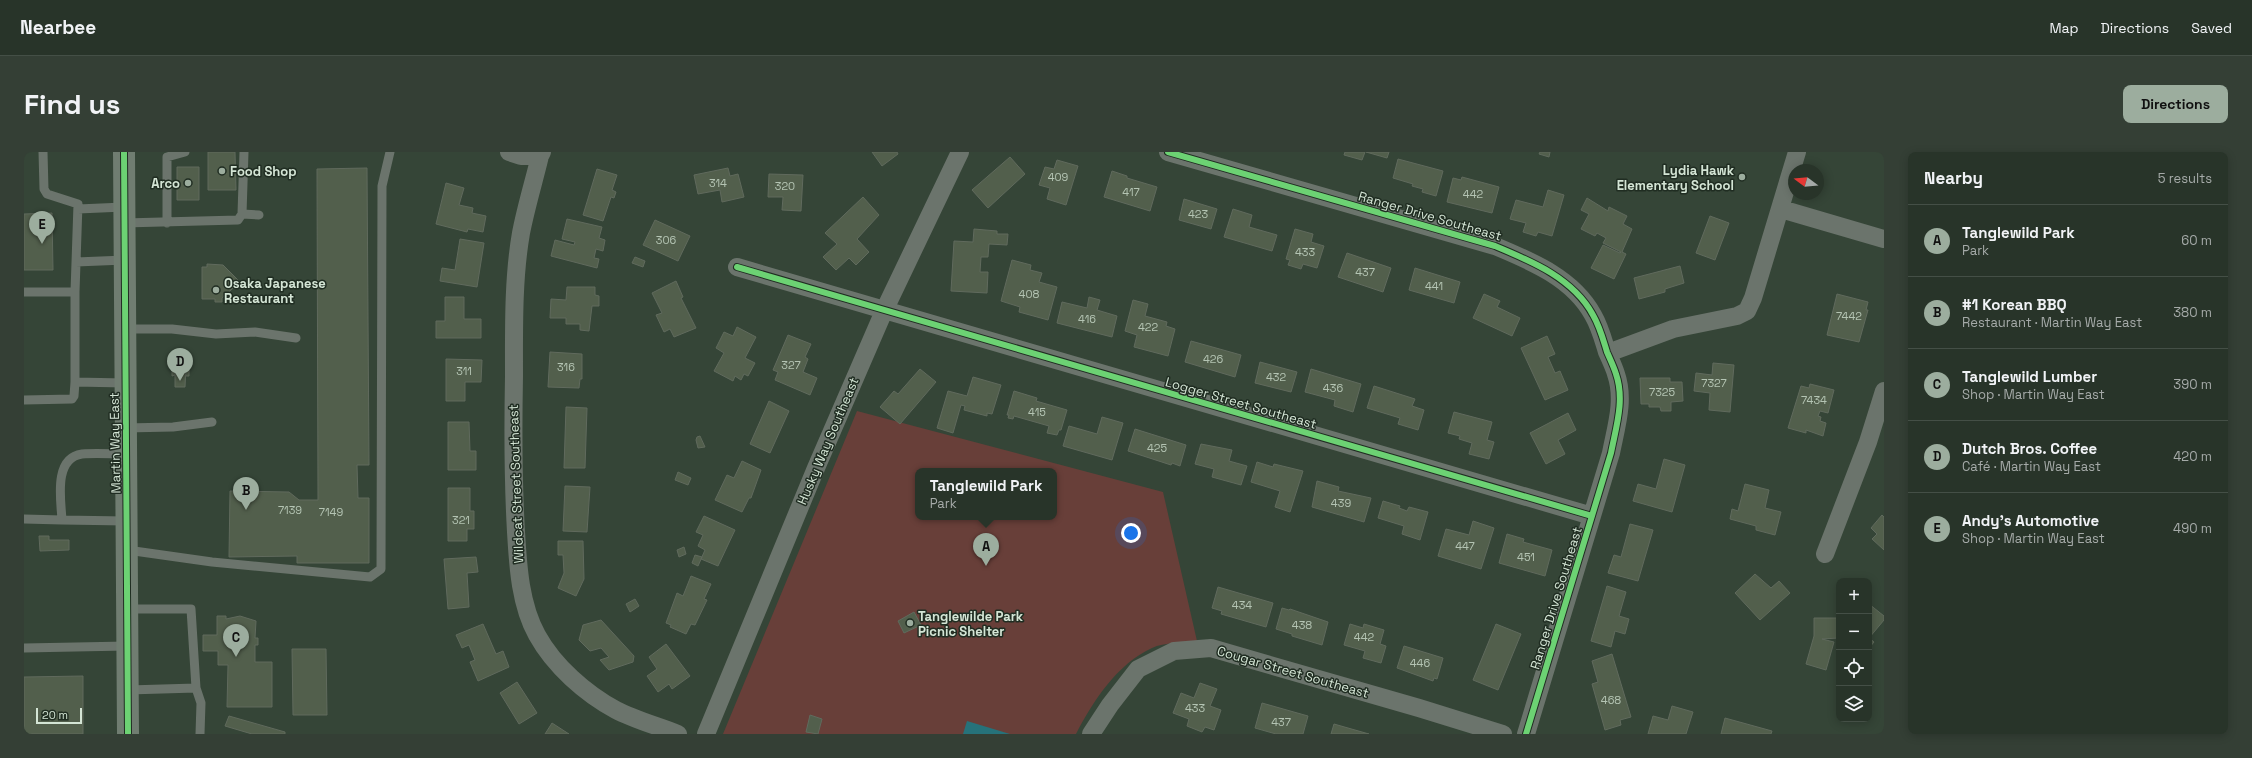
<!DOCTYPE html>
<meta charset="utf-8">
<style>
:root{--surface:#283429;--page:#343f35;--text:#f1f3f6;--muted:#a5aaa8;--line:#444f46;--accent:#9cad9e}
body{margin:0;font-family:"Space Grotesk",sans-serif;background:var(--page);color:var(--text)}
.controls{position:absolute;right:12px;bottom:12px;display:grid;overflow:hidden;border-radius:8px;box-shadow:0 2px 10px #0003}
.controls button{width:36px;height:36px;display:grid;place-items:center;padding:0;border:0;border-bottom:1px solid var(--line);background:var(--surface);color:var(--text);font:20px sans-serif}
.compass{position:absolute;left:1764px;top:12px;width:36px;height:36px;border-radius:50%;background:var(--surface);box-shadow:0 2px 10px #0003;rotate:286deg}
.scale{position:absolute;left:12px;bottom:10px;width:46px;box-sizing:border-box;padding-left:4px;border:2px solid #d4e5d5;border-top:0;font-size:11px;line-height:14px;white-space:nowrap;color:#d4e5d5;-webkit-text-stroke:3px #202d22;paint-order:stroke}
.you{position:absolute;left:1107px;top:381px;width:14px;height:14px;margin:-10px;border:3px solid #fff;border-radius:50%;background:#1a73e8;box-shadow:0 0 0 6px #1a73e833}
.badge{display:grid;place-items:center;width:26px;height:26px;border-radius:50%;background:var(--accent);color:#111;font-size:13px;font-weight:700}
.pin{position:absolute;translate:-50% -33px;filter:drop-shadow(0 1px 2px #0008)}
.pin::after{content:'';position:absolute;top:21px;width:14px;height:12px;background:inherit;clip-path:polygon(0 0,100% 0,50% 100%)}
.popup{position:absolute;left:891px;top:316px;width:142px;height:52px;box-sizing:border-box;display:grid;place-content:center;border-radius:8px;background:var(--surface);filter:drop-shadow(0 1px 3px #0005);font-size:13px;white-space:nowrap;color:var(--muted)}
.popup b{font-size:15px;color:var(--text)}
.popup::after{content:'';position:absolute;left:50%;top:100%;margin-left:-8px;border:8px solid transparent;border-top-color:var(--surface)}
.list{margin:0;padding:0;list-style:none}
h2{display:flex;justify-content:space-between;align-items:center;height:52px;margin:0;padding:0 16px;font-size:17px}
h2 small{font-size:13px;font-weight:400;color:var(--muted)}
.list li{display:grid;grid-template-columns:26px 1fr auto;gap:12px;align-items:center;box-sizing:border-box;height:72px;padding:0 16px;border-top:1px solid var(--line)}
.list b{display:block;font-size:15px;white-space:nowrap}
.list p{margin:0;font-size:13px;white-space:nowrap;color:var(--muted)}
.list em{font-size:13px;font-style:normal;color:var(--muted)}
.icon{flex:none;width:22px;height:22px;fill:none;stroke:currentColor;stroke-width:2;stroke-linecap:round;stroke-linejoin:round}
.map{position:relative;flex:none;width:1860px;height:582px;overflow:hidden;border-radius:8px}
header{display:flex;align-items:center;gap:24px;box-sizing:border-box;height:56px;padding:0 20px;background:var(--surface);border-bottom:1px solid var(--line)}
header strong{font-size:19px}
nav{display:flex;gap:22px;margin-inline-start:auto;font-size:14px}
.intro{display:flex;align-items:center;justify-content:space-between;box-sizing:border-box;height:96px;padding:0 24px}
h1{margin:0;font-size:28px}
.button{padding:10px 18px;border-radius:8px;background:var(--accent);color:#111;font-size:14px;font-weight:700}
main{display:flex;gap:24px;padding:0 24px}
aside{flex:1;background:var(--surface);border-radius:8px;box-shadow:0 2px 10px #0003}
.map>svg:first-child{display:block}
.green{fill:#683f39;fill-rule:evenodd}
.water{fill:#26727a}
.building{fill:#525f4c;stroke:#606a5d}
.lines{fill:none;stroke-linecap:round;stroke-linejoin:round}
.service{stroke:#6b746c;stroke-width:9}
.minor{stroke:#6b746c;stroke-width:18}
.primary{stroke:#707d71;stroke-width:22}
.cycleway-casing{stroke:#202d22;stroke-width:8}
.cycleway{stroke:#6cd273;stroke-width:6}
.poi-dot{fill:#9cad9e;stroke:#202d22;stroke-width:1.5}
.labels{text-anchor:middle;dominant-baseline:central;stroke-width:3;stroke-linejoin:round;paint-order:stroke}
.number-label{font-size:11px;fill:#b4c4b3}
.poi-label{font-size:13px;font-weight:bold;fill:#d4e5d5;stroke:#202d22;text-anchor:start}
.street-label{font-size:13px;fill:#d4e5d5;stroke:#202d22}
</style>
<header>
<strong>Nearbee</strong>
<nav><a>Map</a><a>Directions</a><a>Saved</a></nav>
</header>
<div class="intro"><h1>Find us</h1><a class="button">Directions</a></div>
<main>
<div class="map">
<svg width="1860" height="582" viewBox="0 0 1860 582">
<rect width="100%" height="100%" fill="#354537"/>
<path class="green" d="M833,259l306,81 34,149c-13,2 -33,1 -45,7 -35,16 -59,53 -76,86h-353zM894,319h136v46h-136z"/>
<path class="water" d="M943,569l43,13h-47z"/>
<path class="building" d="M184,0h27l1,38h-28z
M848,0h25l1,2 -16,12z
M1321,0h20l-3,8 -18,-5z
M1342,0h23l-2,6z
M1516,0h10l-1,5 -10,-3z
M986,5l15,17 -37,34 -16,-18z
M1374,7l45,12 -7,25 -14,-4 1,-3 -11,-3 1,-2 -20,-6z
M1033,8l21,6 -12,39 -19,-6 3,-11 -11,-3 6,-18 9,2z
M153,15h22v33h-22z
M343,16l2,297h-12l1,33h11v65h-72v-7l-68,1 1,-66 59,1 10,8h19l-1,-331z
M704,16l2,8 8,-2 6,23 -22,5 -2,-12 -22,4 -4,-19z
M573,17l20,6 -5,15 4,2 -2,6 -3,-1 -8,24 -20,-6z
M1088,19l15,5v2l30,9 -7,24 -46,-14z
M745,22l34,1 -2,36 -19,-1 1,-13h-15z
M1438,25l37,10 -7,26 -45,-11 6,-24 8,2z
M422,31l18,5 -5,17 14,3 -1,5 14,3 -3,16 -15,-3 -1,3 -31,-8z
M1524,38l16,5 -12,41 -14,-4 -2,4 -13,-4 3,-9 -16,-4 6,-19 27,7z
M839,45l16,18 -22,24 12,13 -13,13 -7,-7 -13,12 -13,-13 14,-13 -12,-11z
M1563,46l21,13 1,-4 18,9 -4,8 9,5 -10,23 4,2 -12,25 -23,-11 12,-23 17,8 1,-1 -18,-9 3,-5 -9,-5 -2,3 -14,-7 8,-15 -8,-4z
M1160,47l33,10 -6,20 -32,-9z
M1209,57l19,6 -3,12 28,8 -5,16 -48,-14z
M28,61l1,57h-29v-56z
M1686,64l19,7 -14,37 -19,-7z
M543,67l35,8 -3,11 6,2 -2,11 -7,-2 -2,9 5,1 -2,9 -46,-12 4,-16 19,5 1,-3 -13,-3z
M631,68l35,16 -12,25 -35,-16z
M950,77l23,2v3h11l-1,11 -18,-1 -1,13h-7l-1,15h8l-1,21 -36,-2 3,-50 19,1z
M1271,77l18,5 -2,8 13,4 -7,22 -14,-4 -2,5 -13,-4 2,-5 -4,-1z
M436,87l24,4 -7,44 -37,-6 2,-13 13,2z
M1323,101l44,15 -8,24 -45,-15z
M611,105l10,4 -2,6 -11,-4z
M988,108l19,5 -1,5 12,3 -3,9 18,5 -9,33 -29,-8 1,-5 -19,-6z
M183,112l16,1 17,17 -18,16v4h-7v-3h-13v-32h5z
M1656,114l4,17 -19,6v3l-26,7 -5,-21z
M1391,116l45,14 -6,21 -45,-13z
M652,129l7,16 -2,1 15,30 -22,9 -4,-8 -6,3 -8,-17 6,-2 -10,-20z
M543,135h28v8l4,1v10h-7l-3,25 -9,-1v-6h-14v-6h-16l1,-19 15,1z
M1460,142l16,7 -3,6 23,11 -8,18 -39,-18z
M1813,142l31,8 -2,8h2l-9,32 -32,-7z
M421,145h19v22h17v19h-45v-17h9z
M1065,145l11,3 -3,10 20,6 -5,21 -55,-14 5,-21 25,6z
M1109,148l15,4 -3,12 22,6 -1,4 9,3 -7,27 -34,-9 3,-12 -12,-4z
M713,175l19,10 -11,21 10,5 -7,13 -4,-2 -3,6 -6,-4 -2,5 -19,-10 10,-18 -8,-5 8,-16 9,4z
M764,183l23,9 -6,13 3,2 -5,13 14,6 -7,17 -35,-15 3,-8 -5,-2z
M1523,184l8,18 -7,3 7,16 5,-2 8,19 -23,10 -24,-52z
M1167,189l50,14 -6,22 -50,-15z
M526,200l32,2v25h-2l-1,9 -31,-1z
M422,207l36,1 -1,22h-16v19h-19z
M1236,210l37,10 -6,20 -36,-9z
M1689,211l21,2 -4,47 -21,-2 1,-17 -16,-2 2,-18 16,2z
M151,214h11l-1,21h-10z
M148,215h3v8l-3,1z
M161,215h4v9h-3z
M896,217l16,13 -36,42 -20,-17 14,-16 4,3z
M1287,217l50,15 -8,28 -19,-6 1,-6 -30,-8z
M949,225l28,8 -9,29 -5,-1v3l-23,-6 1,-4 -4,-1 -8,28 -16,-5 11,-37 19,5z
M1616,226h30v4h12l1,19 -12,1v9h-10l-1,-4h-11v-3h-8z
M1786,232l24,6 -6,23 -8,-2 -2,5 3,1 -1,4 6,2 -3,13 -17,-6v3l-18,-5 13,-42 8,2z
M1350,234l41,13 -3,7 12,4 -6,20 -20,-6 2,-6 -33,-10z
M990,239l23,7 -1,3 31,9 -6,20h-2l-2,5 -10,-2 2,-7 -35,-10 -1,3 -5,-1 1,-3h-2z
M745,249l20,10 -19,42 -20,-9z
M542,255l21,1 -2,60h-21z
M1430,260l38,10 -5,18 7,2 -5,17 -20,-5 3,-11 -13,-4 1,-3 -12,-3z
M1544,261l8,17 -18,10 7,14 -19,10 -16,-31z
M1078,265l21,6 -11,37 -49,-14 6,-20 28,8z
M424,270h21l1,29h6v19h-28z
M1111,277l51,16 -6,21 -8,-3 -1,2 -43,-14z
M676,284l5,11 -7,1 -2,-8 1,-3z
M1177,292l31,6 -3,11 18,5 -6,19 -29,-8 2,-8 -19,-5z
M1640,307l21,6 -13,47 -39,-11 5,-17 18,5z
M718,309l19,9 -10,28h-2l-7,14 -27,-12 12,-25 7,3z
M1233,310l16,5 1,-3 29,7 -13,41 -15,-5 5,-16 -29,-9z
M654,320l13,6 -3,7 -13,-5z
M1293,329l22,6 -1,4 33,7 -7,24 -52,-15z
M1721,332l24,6 -4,18 16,4 -6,23 -19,-5v-4l-26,-7 2,-10 6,2z
M541,334l25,1 -3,45 -24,-1z
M424,336h22v23h4v18h-7v12h-19z
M1359,349l17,5 -1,2 8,3 2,-4 19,5 -8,28 -18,-6 2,-8 -26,-8z
M1858,363l2,2v33l-12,-11 5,-5 -6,-6z
M680,364l31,14 -17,36 -17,-7 4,-9 -7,-4 5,-11 -7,-3z
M1449,369l21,7 -13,41 -43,-13 8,-27 23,6z
M1606,372l23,6 -15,51 -30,-8 6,-18 7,2z
M1483,382l17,5 -1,3 29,8 -7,26 -46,-13z
M15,384h10v4h20v10l-29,1z
M534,389h25l1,38 -8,17 -18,-8 6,-15 -1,-18h-5z
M660,395l2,7 -7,3 -2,-7z
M671,403l7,2 -4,9 -6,-3z
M452,405l2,15 -11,1 2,34 -21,2 -4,-50z
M1731,422l16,14 8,-7 11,12 -30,27 -25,-27z
M667,424l20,8 -7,15 3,1 -12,25 -4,-1 -5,10 -16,-7 1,-2 -5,-2 11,-30 6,3z
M1583,434l19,6 -7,24 10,3 -4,15 -10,-3 -4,16 -20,-6z
M1194,435l55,16 -7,24 -45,-13 1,-3 -10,-3z
M611,447l4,7 -9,6 -4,-8z
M1845,452l15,12v4l-15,18 5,4 -5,6z
M1258,456l7,2 1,-1 38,13 -6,23 -30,-9v-2l-16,-5z
M890,460l7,13 -17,8 -6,-12z
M193,464h9v3l14,-3 16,5 -1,17h3v7h-3v17h17v45h-45l1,-42h-10v-14h-15v-16h14z
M1790,466h25v20l-17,1 12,3 -8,28 -20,-6 8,-28z
M577,468l33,36 -1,6 -24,8 -9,-10 9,-3 -8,-9 -11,3 -11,-11 4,-15z
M459,472l13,30 7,-3 6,16 -31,14 -8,-19 5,-2 -6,-15 -7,3 -6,-13z
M1326,472l13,4 1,-4 20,6 -4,14 6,2 -5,17 -18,-5 2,-7 -21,-6z
M1472,472l25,10 -23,56 -25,-10z
M642,492l24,32 -18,13 -3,-5 -11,8 -11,-16 10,-7 -8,-12z
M1380,494l39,12 -6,21 -3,-1 -1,3 -36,-13z
M268,497h34l1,66h-34z
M1588,502l19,63 -11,3 1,5 -16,5 -13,-46 6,-2 -6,-21z
M59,524v58h-59v-57z
M493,530l20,31 -18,11 -19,-31z
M1176,531l17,6 -7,17 11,4 -7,20 -9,-3 -3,5 -15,-6 2,-7 -16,-6 8,-20 13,5z
M1238,551l46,13 -5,18h-27l-21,-6z
M1648,554l21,6 -7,22h-38l5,-18 15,4z
M786,563l12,4 -4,15 -12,-2z
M205,564l56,16v2h-33l-27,-8z
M1701,566l47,13 -1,3h-50z
M528,571l17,11h-24z
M1310,572l35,10h-38z"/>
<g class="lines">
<path class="service" d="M19,0l1,37 3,5 31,10 -3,88
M54,57l46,-2
M218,62l17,1
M100,71l114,-3 4,-6 2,-62
M143,71v-66l18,-5
M52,110l49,-2
M0,140h51v90l50,1
M100,177h48l44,5 39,-2 41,6
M0,248l48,-1 2,-3 1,-14
M101,276l48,-1 39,-5
M102,302c-15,0 -30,-1 -44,0 -29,4 -21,47 -20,66l64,1
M0,367l38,1
M103,398l85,12 158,15 11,-8 1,-383 8,-34
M103,457h64l5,79 -68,2
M0,496l103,-2
M172,536l5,15 -1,31"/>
<path class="minor" d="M485,0l12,4h19l2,-4
M1144,0l327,94c36,15 78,32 98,69 7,12 10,24 14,37 3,7 7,15 9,22 9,26 0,53 -5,79l-85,281
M516,4c-6,25 -14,51 -19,77 -8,46 -7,96 -7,143 -1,52 -1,104 2,156 2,34 4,72 21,103 17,31 49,59 79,75 19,10 42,16 62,24
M1757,57l103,30
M713,115l855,249
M1584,201l65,-24 64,-13 10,-5 6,-13 44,-146
M1801,402l43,-112 16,-51
M682,582l110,-266 68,-157 76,-159
M1067,582l19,-29 28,-36 36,-18 37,-3 208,60 84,26"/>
<path class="primary" d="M100,0l4,582"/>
<g class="cycleway-casing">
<path id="cycleway" d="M100,0l4,582
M1144,0l327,94c36,15 78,32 98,69 7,12 10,24 14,37 3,7 7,15 9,22 9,26 0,53 -5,79l-85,281
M713,115l855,249"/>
</g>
<use href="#cycleway" class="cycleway"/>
</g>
<g class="poi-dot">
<circle cx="198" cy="19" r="4"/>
<circle cx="1718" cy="25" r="4"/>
<circle cx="164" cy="31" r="4"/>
<circle cx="192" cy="138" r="4"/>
<circle cx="886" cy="471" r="4"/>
</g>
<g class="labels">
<g class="number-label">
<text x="1034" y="25">409</text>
<text x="694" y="31">314</text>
<text x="761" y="34">320</text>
<text x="1107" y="40">417</text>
<text x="1449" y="42">442</text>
<text x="1174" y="62">423</text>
<text x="642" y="88">306</text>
<text x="1281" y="100">433</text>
<text x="1341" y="120">437</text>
<text x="1410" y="134">441</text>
<text x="1005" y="142">408</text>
<text x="1825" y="164">7442</text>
<text x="1063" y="167">416</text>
<text x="1124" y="175">422</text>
<text x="1189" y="207">426</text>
<text x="767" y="213">327</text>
<text x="542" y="215">316</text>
<text x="440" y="219">311</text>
<text x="1252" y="225">432</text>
<text x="1690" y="231">7327</text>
<text x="1309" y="236">436</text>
<text x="1638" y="240">7325</text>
<text x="1790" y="248">7434</text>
<text x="1013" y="260">415</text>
<text x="1133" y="296">425</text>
<text x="1317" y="351">439</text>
<text x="266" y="358">7139</text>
<text x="307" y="360">7149</text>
<text x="437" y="368">321</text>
<text x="1441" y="394">447</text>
<text x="1502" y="405">451</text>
<text x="1218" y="453">434</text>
<text x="1278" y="473">438</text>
<text x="1340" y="485">442</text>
<text x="1396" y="511">446</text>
<text x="1587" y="548">468</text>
<text x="1171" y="556">433</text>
<text x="1257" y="570">437</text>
</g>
<g class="poi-label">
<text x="1710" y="18" text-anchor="end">Lydia Hawk<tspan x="1710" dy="15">Elementary School</tspan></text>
<text x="206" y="19">Food Shop</text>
<text x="156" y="31" text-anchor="end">Arco</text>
<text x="200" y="131">Osaka Japanese<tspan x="200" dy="15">Restaurant</tspan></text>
<text x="894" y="464">Tanglewilde Park<tspan x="894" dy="15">Picnic Shelter</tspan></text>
</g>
<g class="street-label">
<text transform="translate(1406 64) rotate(16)">Ranger Drive Southeast</text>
<text transform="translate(1217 251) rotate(16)">Logger Street Southeast</text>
<text transform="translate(804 289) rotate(-67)">Husky Way Southeast</text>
<text transform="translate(91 291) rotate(-91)">Martin Way East</text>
<text transform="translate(492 332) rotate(-92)">Wildcat Street Southeast</text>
<text transform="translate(1532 446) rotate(-73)">Ranger Drive Southeast</text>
<text transform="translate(1269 520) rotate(16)">Cougar Street Southeast</text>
</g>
</g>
</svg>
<div class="controls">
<button>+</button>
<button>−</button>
<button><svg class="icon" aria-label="locate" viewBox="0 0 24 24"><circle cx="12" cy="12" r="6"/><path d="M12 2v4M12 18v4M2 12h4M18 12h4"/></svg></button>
<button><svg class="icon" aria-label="layers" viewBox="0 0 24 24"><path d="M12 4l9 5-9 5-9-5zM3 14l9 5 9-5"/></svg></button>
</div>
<svg class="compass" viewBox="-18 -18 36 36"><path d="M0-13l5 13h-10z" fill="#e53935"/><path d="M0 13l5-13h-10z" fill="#a5aaa8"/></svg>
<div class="scale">20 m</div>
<div class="you"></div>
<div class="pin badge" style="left:962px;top:414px">A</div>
<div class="popup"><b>Tanglewild Park</b>Park</div>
<div class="pin badge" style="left:222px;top:358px">B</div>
<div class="pin badge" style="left:212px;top:505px">C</div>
<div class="pin badge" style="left:156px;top:229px">D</div>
<div class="pin badge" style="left:18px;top:92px">E</div>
</div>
<aside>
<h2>Nearby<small>5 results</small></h2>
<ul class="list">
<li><span class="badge">A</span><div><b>Tanglewild Park</b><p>Park</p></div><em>60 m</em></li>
<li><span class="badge">B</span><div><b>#1 Korean BBQ</b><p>Restaurant · Martin Way East</p></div><em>380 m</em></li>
<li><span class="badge">C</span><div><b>Tanglewild Lumber</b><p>Shop · Martin Way East</p></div><em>390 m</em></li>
<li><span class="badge">D</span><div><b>Dutch Bros. Coffee</b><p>Café · Martin Way East</p></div><em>420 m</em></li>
<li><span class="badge">E</span><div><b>Andy's Automotive</b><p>Shop · Martin Way East</p></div><em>490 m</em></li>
</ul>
</aside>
</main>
